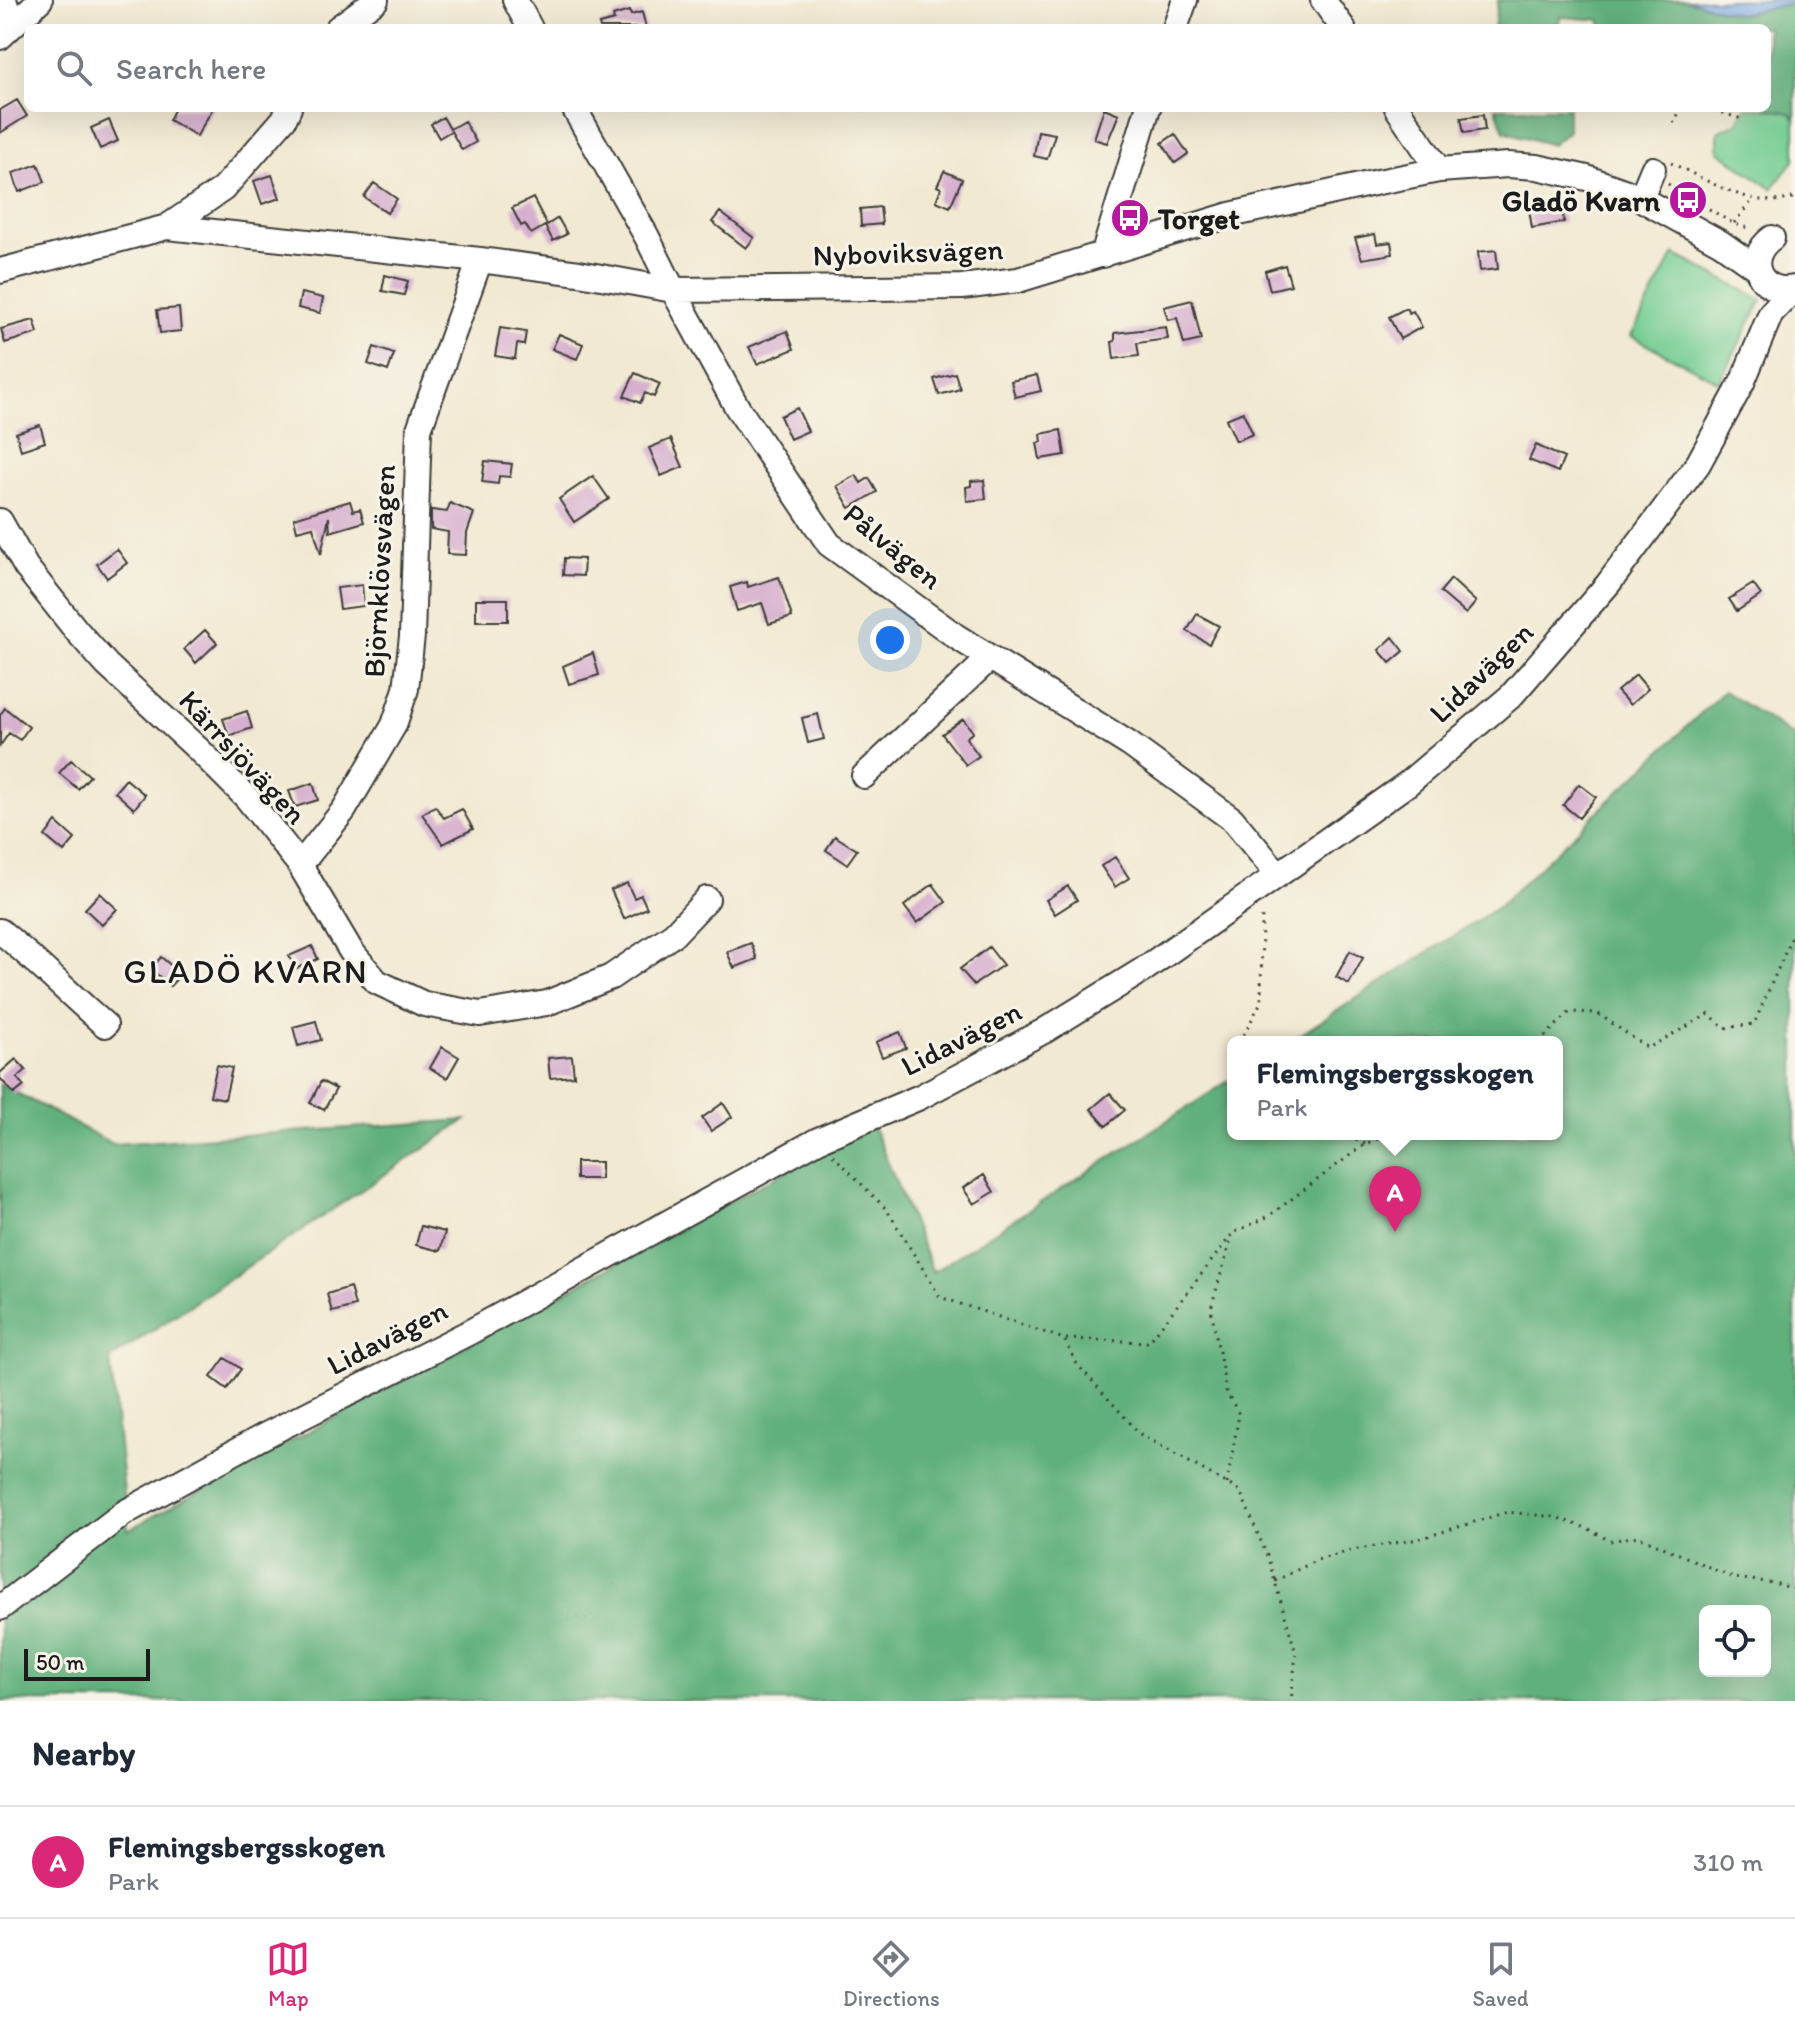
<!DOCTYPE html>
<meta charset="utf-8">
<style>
:root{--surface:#fff;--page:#f6f6f7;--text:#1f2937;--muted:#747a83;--line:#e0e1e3;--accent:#db2777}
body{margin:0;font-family:Itim,sans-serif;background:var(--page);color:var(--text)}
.controls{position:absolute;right:24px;bottom:24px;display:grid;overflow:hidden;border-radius:12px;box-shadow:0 8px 32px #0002}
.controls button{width:72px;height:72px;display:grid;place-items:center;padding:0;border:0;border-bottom:2px solid var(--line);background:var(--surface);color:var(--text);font:40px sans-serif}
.scale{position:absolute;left:24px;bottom:20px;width:126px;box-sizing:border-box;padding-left:8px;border:4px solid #1c1c1c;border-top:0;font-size:22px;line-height:28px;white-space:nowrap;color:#1c1c1c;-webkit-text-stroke:6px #f7f3e8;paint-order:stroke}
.you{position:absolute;left:890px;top:640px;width:28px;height:28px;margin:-20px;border:6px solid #fff;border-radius:50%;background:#1a73e8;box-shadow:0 0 0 12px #1a73e833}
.badge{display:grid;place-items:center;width:52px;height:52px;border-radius:50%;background:var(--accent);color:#fff;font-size:26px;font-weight:700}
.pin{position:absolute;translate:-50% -66px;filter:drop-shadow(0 2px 4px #0008)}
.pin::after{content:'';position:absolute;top:42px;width:28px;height:24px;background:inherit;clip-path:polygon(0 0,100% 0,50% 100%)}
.popup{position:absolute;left:1227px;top:1036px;width:336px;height:104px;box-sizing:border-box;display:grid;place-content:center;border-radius:12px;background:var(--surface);filter:drop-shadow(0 2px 6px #0005);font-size:26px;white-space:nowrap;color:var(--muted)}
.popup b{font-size:30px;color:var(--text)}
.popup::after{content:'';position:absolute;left:50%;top:100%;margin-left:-16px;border:16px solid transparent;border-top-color:var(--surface)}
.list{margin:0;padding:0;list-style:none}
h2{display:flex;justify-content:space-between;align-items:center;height:104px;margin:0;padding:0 32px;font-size:34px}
h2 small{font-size:26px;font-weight:400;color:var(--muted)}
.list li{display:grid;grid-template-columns:52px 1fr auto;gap:24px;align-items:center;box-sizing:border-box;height:112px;padding:0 32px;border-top:2px solid var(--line)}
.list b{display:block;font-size:30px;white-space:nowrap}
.list p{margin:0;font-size:26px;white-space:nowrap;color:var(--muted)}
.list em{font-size:26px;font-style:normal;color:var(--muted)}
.icon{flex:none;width:44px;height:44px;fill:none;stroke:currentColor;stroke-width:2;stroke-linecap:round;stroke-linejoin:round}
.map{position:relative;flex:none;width:1795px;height:1701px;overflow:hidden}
.search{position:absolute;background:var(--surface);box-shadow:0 8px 32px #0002;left:24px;right:24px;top:24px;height:88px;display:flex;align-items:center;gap:20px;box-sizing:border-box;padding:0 28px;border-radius:12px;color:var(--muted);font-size:30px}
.sheet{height:216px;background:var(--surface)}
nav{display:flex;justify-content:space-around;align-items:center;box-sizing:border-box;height:112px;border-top:2px solid var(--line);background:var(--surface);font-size:22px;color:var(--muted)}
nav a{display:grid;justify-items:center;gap:4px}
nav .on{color:var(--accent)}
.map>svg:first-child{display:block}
.green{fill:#75cd92;stroke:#487457;stroke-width:2}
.forest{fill:#60b07c;stroke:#3e664c;stroke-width:2;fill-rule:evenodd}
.water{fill:#80afea;stroke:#4e6683;stroke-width:2}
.building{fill:#d7b0cf}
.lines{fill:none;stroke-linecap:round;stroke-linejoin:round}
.minor-casing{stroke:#3c3b37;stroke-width:28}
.path{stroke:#3c3b37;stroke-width:3;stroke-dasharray:2 6;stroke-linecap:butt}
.minor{stroke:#fff;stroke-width:24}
.labels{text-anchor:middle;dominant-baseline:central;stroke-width:6;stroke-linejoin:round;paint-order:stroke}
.poi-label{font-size:30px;font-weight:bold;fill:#1c1c1c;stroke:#f7f3e8;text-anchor:end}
.street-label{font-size:30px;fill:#1c1c1c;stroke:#f7f3e8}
.quarter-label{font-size:34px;letter-spacing:2px;fill:#1c1c1c;stroke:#f7f3e8}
</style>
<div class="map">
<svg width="1795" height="1701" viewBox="0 0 1795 1701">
<rect width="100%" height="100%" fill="#f7f3e8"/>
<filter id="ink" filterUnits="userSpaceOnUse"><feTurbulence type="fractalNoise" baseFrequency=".0125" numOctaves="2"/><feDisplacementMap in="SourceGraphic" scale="16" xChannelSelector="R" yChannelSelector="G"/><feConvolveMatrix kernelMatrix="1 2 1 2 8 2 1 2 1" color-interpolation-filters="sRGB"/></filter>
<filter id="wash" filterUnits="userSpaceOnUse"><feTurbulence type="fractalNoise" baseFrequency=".006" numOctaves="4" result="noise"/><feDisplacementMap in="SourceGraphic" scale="32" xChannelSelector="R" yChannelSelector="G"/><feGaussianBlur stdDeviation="1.8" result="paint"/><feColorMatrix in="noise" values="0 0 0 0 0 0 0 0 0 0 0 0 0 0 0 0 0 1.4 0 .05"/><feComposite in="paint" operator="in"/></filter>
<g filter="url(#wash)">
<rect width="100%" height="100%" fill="#f1e9d2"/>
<path class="green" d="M1795,40v119l-23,30 -54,-38v-19l19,-9 9,-15h21z
M1674,254l88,46 -43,82 -88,-46z"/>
<path class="forest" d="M1498,0h188l53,14 56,-11v116l-5,-6 -26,-5h3v-80h-166v-8l-41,-3 -2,11h-64z
M1496,108h72v23l-16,14 -48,-14z
M1724,691l71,46v964h-1795v-617l113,60 353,-24 -356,239 18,171 744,-406 61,148 300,-194v56h324v-92h-268l209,-135zM1705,1611h60v60h-60z"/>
<path class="water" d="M1686,0h109v3l-56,11z"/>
<g id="blocks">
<path class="building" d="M629,11l2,4 11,-3 4,16h-46l-1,-4 15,-4 -1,-4z
M17,100l10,16 -27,17v-23z
M175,108h38l-16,28 -28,-16z
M1104,108l15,6 -12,29 -13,-4z
M1483,115l2,15 -21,3 -3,-15z
M443,117l7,12 14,-8 12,21 -14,8 -11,-19 -12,7 -8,-14z
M109,120l9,21 -18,8 -9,-21z
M1038,131l17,3 -8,25 -13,-3z
M1175,134l13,20 -13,9 -13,-20z
M38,164l7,18 -26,10 -6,-19z
M944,171l18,8 -12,28 -14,-6 5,-13 -4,-2z
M272,175l8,23 -18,6 -8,-23z
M374,183l23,16 -10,14 -23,-16z
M533,198l14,27 11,-7 9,16 -14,7 -8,-15 -14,8 -6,-10 -4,2 -9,-18z
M1561,203l3,19 -32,6 -3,-19z
M880,207l2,17 -21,2 -1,-17z
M720,212l34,26 -8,10 -34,-26z
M1375,234l2,10 14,-2 2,12 -31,5 -7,-21z
M1496,250l2,19 -18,2 -2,-19z
M1285,265l6,20 -21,5 -5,-19z
M385,275l23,6 -4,14 -22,-4z
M301,293l22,5 -3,15 -22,-5z
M1192,300l9,40 -17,4 -7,-26 -9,2 -4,-13z
M179,308l2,23 -21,2 -3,-23z
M1406,308l3,5 4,-2 9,16 -22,12 -11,-22z
M34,320l4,13 -33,10 -4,-14z
M1166,327l2,12 -31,4 2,13 -25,3 -2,-17 3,-1v-8z
M500,328l26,4 -2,13 -7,-1 -2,15 -20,-3z
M787,331l7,18 -37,15 -8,-17z
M559,334l24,10 -6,15 -25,-10z
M374,347l20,7 -6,17 -20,-7z
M635,373l25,11 -6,13 -9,-4 -5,10 -16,-7z
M955,373l5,16 -21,6 -5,-16z
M1037,375l4,16 -26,6 -4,-16z
M797,408l11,23 -18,8 -10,-23z
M1243,412l10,22 -17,7 -10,-22z
M40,425l5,17 -24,8 -5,-17z
M1061,430l4,25 -25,4 -3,-16 5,-1 -1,-8z
M671,439l12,28 -22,9 -12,-28z
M1536,445l28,13 -6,14 -29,-12z
M485,461l27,3 -2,13 -11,-1 -1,8 -16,-2z
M856,475l5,8 8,-5 8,14 -27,16 -13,-22z
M593,476l16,23 -35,23 -15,-23z
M984,480l2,19 -19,2 -1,-14 5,-1v-5z
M350,501l3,10 7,-2 4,13 -34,10 -1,-15 -8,37 -8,-27 -16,4 -3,-13z
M450,503l24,10 -7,20 -1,22 -19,-1 1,-22 -17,-3v-19l16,2z
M117,549l10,14 -20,15 -10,-14z
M564,558l20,1 -1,17 -20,-1z
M779,577l13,40 -23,7 -7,-21 -25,8 -7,-24 17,-5 1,5z
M1451,579l25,23 -10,12 -26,-22z
M1753,584l8,11 -24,16 -8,-12z
M362,585l2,21 -24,3 -3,-21z
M476,599h32v22h-32z
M1197,614l22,12 -10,18 -22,-13z
M205,630l12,13 -21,20 -12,-14z
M1393,637l11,14 -14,12 -11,-13z
M593,653l6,22 -30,9 -6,-18z
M1636,675l12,14 -18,16 -13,-14z
M5,708l24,19 -9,13 -11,-7 -9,13v-31z
M247,711l5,17 -23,8 -6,-17z
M818,714l6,25 -16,4 -6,-25z
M963,719l10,13 -7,6 13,18 -13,9 -24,-31z
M71,760l19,16 -12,13 -19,-16z
M126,779l19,16 -11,14 -19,-17z
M313,783l5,17 -23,7 -6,-16z
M1579,784l17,13 -17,21 -16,-13z
M435,806l9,12 18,-9 11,20 -30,15 -21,-30z
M56,822l19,17 -11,13 -19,-16z
M835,836l22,14 -10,14 -21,-14z
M1115,857l14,21 -14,9 -14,-21z
M627,883l7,15 7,-3 6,13 -23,11 -13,-29z
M933,884l13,18 -29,21 -13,-17z
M1068,886l9,14 -22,14 -9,-14z
M100,893l17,16 -15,16 -17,-16z
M751,943l6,16 -23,9 -7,-16z
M312,946l6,13 -23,10 -6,-13z
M989,947l14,18 -29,20 -14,-16z
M1350,951l13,7 -14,26 -13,-7z
M161,957l20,17 -11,12 -19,-17z
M316,1021l5,19 -23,6 -5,-19z
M900,1032l6,16 -24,9 -6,-15z
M442,1047l17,10 -12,21 -17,-10z
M572,1056l2,20 -24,2 -2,-20z
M16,1059l10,11 -9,8 7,8 -10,8 -14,-16v-5z
M217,1065l15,3 -7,31 -15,-3z
M321,1081l15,8 -12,21 -14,-7z
M1110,1093l15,17 -19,16 -15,-17z
M723,1103l9,14 -21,14 -9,-13z
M576,1162h25v17h-25z
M984,1175l10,17 -20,12 -11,-16z
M421,1226l24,6 -5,19 -24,-6z
M350,1287l5,19 -23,6 -5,-18z
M225,1358l16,11 -14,20 -16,-12z"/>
</g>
</g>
<g filter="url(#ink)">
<use href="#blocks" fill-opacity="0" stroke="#3c3b37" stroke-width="2"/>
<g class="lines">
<g class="minor-casing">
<path id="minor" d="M4,0l8,24
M515,0l15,28
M1323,0l20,28
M338,28l38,-28
M1175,28l10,-28
M0,37l40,-37
M574,108l73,129 26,53 64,117 92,137 128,93 172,107 103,75 45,54
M1397,108l42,62
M1641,198l12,-29
M167,227l313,33 99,13 94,17 289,-3 56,-7 212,-65 148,-33 61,-12 69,-5 29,2 50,11 45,16 89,49 37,26
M1772,238c-29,21 -12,58 23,50
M1103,255l45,-147
M0,271l167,-44 56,-38 61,-70 5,-11
M0,521l26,46 50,63 31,35 92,85 48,48 53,67 51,86 26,31 47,22 56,10 67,-11 64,-26 63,-43 33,-35
M864,776l126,-118
M300,865l44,-55 50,-85 12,-36 6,-53 7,-207 61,-169
M0,931c37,30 69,63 105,94
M0,1608l124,-95 138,-76 208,-105 348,-192 102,-43 124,-66 99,-61 264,-186 104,-88 97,-112 90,-120 44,-81 29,-70 24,-25"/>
</g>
<path class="path" d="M1707,108l38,12
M1673,123l9,-15
M1671,163c35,16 84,49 124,34
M1668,184l66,40 18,5
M1734,223l20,-25
M1240,1042l21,-40 1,-90
M1539,1042l31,-30 27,1 51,35 61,-34 16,14 29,-4 41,-94
M1233,1064l-4,13 4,4
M1341,1134l24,10
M833,1155l54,55 53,87 124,42 13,25 63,70 100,57 28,67 28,95 -5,48
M1066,1339l83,3 84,-109 36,-17 96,-72 25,-10
M1227,1484l12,-70 -13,-23 -15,-83 21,-72
M1275,1581l42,-21 41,-11 61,-10 88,-27 48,5 34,12 21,12 28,-5 96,42 40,5 21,6"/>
<use href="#minor" class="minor"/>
</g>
</g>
<defs>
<g id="bus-disc" transform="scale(2)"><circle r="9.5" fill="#b5179e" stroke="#f7f3e8"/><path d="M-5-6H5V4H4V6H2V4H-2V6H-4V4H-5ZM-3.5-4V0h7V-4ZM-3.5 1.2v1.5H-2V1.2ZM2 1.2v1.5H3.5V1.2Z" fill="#fff"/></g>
</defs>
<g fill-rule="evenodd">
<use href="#bus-disc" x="1688" y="200"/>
<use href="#bus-disc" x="1130" y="218"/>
</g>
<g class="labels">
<g class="poi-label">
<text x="1660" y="200">Gladö Kvarn</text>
<text x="1158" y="218" text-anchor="start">Torget</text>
</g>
<g class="street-label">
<text transform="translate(908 252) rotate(-2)">Nyboviksvägen</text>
<text transform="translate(893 546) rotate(39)">Pålvägen</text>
<text transform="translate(379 571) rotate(-87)">Björnklövsvägen</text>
<text transform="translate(1481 672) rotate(-44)">Lidavägen</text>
<text transform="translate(243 757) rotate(47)">Kärrsjövägen</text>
<text transform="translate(961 1038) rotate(-27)">Lidavägen</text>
<text transform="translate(387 1337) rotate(-27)">Lidavägen</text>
</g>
<g class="quarter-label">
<text x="246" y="971">GLADÖ KVARN</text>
</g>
</g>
</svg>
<div class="controls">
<button><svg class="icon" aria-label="locate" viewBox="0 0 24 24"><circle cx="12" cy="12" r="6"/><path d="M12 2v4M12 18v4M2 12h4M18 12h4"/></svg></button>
</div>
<div class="scale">50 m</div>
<div class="you"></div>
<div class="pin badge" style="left:1395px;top:1232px">A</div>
<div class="popup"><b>Flemingsbergsskogen</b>Park</div>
<div class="search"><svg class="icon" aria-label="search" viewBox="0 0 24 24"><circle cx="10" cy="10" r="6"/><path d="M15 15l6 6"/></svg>Search here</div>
</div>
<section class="sheet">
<h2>Nearby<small></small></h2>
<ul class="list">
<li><span class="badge">A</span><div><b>Flemingsbergsskogen</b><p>Park</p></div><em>310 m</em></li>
</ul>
</section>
<nav>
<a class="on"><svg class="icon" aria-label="map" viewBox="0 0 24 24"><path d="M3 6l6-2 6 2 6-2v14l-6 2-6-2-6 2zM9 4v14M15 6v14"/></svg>Map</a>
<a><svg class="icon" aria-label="directions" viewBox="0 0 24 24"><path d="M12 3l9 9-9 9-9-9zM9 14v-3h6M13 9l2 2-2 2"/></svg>Directions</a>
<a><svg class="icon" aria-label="saved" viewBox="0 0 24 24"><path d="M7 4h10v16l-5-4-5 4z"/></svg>Saved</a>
</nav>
